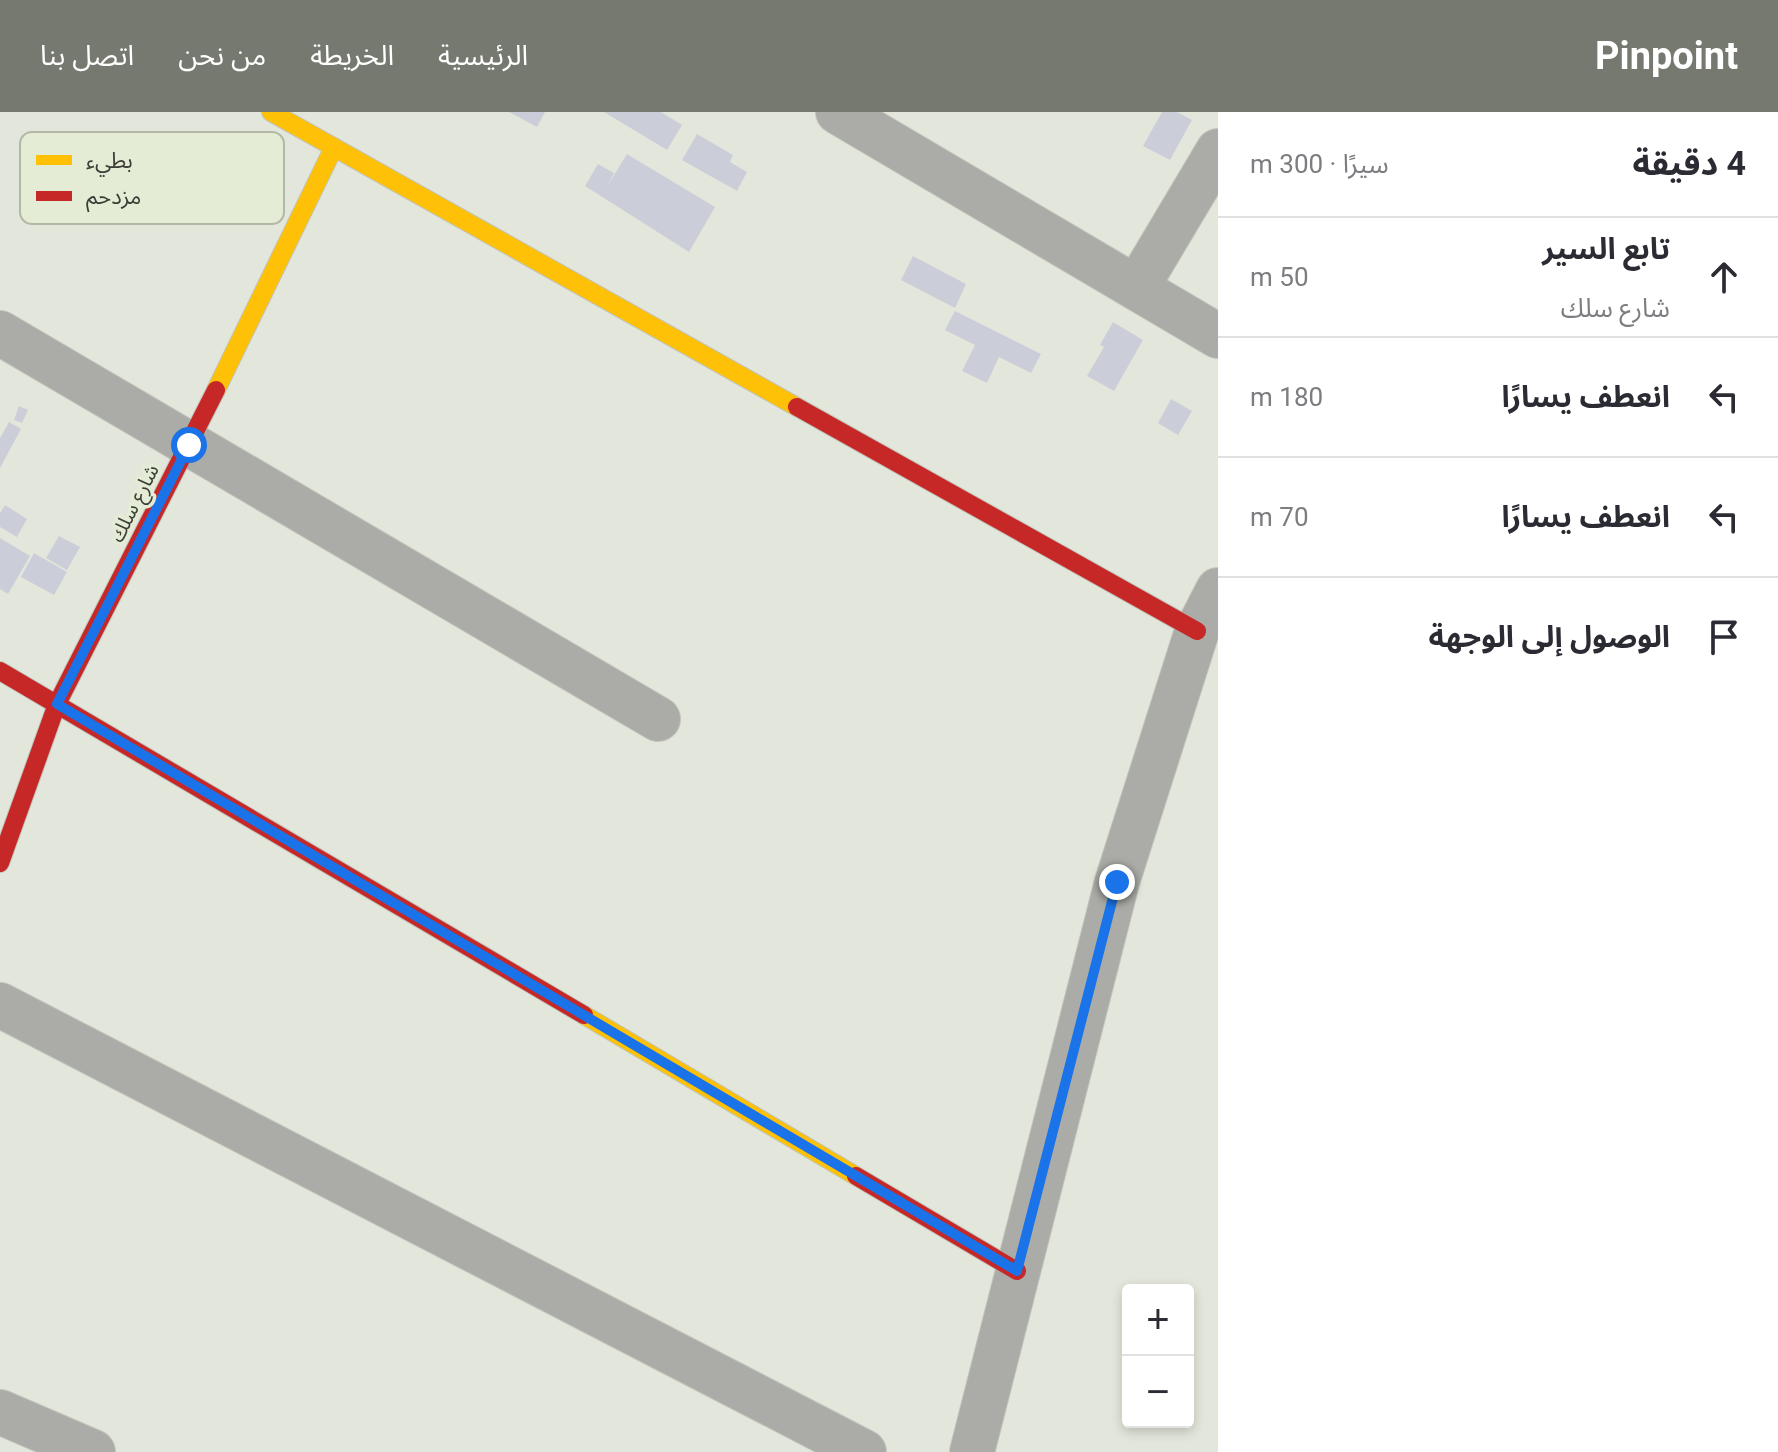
<!DOCTYPE html>
<html lang="ar">
<meta charset="utf-8">
<style>
:root{--surface:#fff;--page:#f2f2f3;--text:#2b2b33;--muted:#7c7c81;--line:#e1e1e2;--accent:#767970}
body{margin:0;font-family:Roboto,"Noto Sans Arabic",sans-serif;background:var(--page);color:var(--text);direction:rtl}
.controls{position:absolute;right:24px;bottom:24px;display:grid;overflow:hidden;border-radius:8px;box-shadow:0 4px 12px #0003}
.controls button{width:72px;height:72px;display:grid;place-items:center;padding:0;border:0;border-bottom:2px solid var(--line);background:var(--surface);color:var(--text);font:40px sans-serif}
.stop{position:absolute;width:24px;height:24px;margin:-18px;border:6px solid #1a73e8;border-radius:50%;background:#fff}
.stop.end{background:#1a73e8;border-color:#fff;box-shadow:0 2px 8px #0008}
.list{margin:0;padding:0;list-style:none}
h2{display:flex;justify-content:space-between;align-items:center;height:104px;margin:0;padding:0 32px;font-size:34px}
h2 small{font-size:26px;font-weight:400;color:var(--muted)}
.list li{display:grid;grid-template-columns:52px 1fr auto;gap:24px;align-items:center;box-sizing:border-box;height:120px;padding:0 32px;border-top:2px solid var(--line)}
.list b{display:block;font-size:30px;white-space:nowrap}
.list p{margin:0;font-size:26px;white-space:nowrap;color:var(--muted)}
.list em{font-size:26px;font-style:normal;color:var(--muted)}
.icon{flex:none;width:44px;height:44px;fill:none;stroke:currentColor;stroke-width:2;stroke-linecap:round;stroke-linejoin:round}
.map{position:relative;flex:none;width:1218px;height:1340px;overflow:hidden;direction:ltr}
header{display:flex;align-items:center;gap:48px;box-sizing:border-box;height:112px;padding:0 40px;background:var(--accent);color:#fff}
header strong{font-size:38px}
nav{display:flex;gap:44px;margin-inline-start:auto;font-size:28px}
main{display:flex}
aside{flex:1;background:var(--surface)}
.map>svg:first-child{display:block}
.building{fill:#cbced8}
.lines{fill:none;stroke-linecap:round;stroke-linejoin:round}
.street-casing{stroke:#c1c4bb;stroke-width:46}
.slow-casing{stroke:#c1c4bb;stroke-width:20}
.jam-casing{stroke:#c1c4bb;stroke-width:20}
.street{stroke:#abaca7;stroke-width:44}
.slow{stroke:#ffc107;stroke-width:18}
.jam{stroke:#c62828;stroke-width:18}
.route{stroke:#1a73e8;stroke-width:10}
.labels{text-anchor:middle;dominant-baseline:central;stroke-width:7;stroke-linejoin:round;paint-order:stroke}
.street-label{font-size:20px;fill:#3b3e36;stroke:#e4ecd6}
.key{fill:#e4ecd6;stroke:#b1b8a6;stroke-width:2}
.key-label{font-size:22px;fill:#3b3e36}
</style>
<header>
<strong>Pinpoint</strong>
<nav><a>الرئيسية</a><a>الخريطة</a><a>من نحن</a><a>اتصل بنا</a></nav>
</header>
<main>
<aside>
<h2>4 دقيقة<small>سيرًا · 300 m</small></h2>
<ul class="list">
<li><svg class="icon" aria-label="ahead" viewBox="0 0 24 24"><path d="M12 20V5M6 11l6-6 6 6"/></svg><div><b>تابع السير</b><p>شارع سلك</p></div><em>50 m</em></li>
<li><svg class="icon" aria-label="left" viewBox="0 0 24 24"><path d="M17 20v-9H6M10 6l-5 5 5 5"/></svg><div><b>انعطف يسارًا</b></div><em>180 m</em></li>
<li><svg class="icon" aria-label="left" viewBox="0 0 24 24"><path d="M17 20v-9H6M10 6l-5 5 5 5"/></svg><div><b>انعطف يسارًا</b></div><em>70 m</em></li>
<li><svg class="icon" aria-label="arrive" viewBox="0 0 24 24"><path d="M6 21V4h12l-3 4 3 4H6"/></svg><div><b>الوصول إلى الوجهة</b></div></li>
</ul>
</aside>
<div class="map">
<svg width="1218" height="1340" viewBox="0 0 1218 1340">
<rect width="100%" height="100%" fill="#e3e7db"/>
<path class="building" d="M509,0h36l-8,15z
M604,0h57l21,13 -15,25z
M1162,0h15l15,8 -22,40 -27,-14z
M697,22l36,21 -3,7 17,10 -10,19 -55,-31z
M627,42l88,53 -26,45 -104,-66 13,-22 16,9 -6,12z
M913,144l53,28 -11,24 -54,-28z
M955,199l86,43 -10,19 -32,-16 -12,26 -25,-12 13,-26 -30,-15z
M1113,210l30,18 -29,51 -27,-15 17,-29 -4,-2z
M1171,287l21,12 -14,24 -20,-12z
M19,294l9,4 -6,13 -8,-3z
M9,310l12,7 -21,39v-30z
M5,393l22,14 -10,18 -17,-10v-14z
M59,424l21,11 -13,23 -21,-12z
M0,426l30,18 -22,38 -8,-5z
M34,441l33,19 -13,23 -33,-18z"/>
<g class="lines">
<g class="street-casing">
<path id="street" d="M838,0l380,224
M1137,175l81,-136
M0,221l658,386
M0,893l864,447
M0,1300l93,40
M972,1340l145,-570 80,-251 21,-41"/>
</g>
<g class="slow-casing">
<path id="slow" d="M271,0l526,295
M216,278l118,-243
M584,903l272,161"/>
</g>
<g class="jam-casing">
<path id="jam" d="M797,295l400,224
M0,559l584,344
M0,751l57,-159 159,-314
M856,1064l161,95"/>
</g>
<use href="#street" class="street"/>
<use href="#slow" class="slow"/>
<use href="#jam" class="jam"/>
</g>
<g class="lines">
<path class="route" d="M189,333l-132,259 960,567 100,-389"/>
</g>
<g class="labels">
<g class="street-label">
<text transform="translate(134 391) rotate(-63)">شارع سلك</text>
</g>
</g>
<rect x="20" y="20" width="264" height="92" rx="12" class="key"/>
<rect x="36" y="43" width="36" height="10" fill="#ffc107"/>
<rect x="36" y="79" width="36" height="10" fill="#c62828"/>
<g class="key-label">
<text x="86" y="56">بطيء</text>
<text x="86" y="92">مزدحم</text>
</g>
</svg>
<div class="controls">
<button>+</button>
<button>−</button>
</div>
<div class="stop" style="left:189px;top:333px"></div>
<div class="stop end" style="left:1117px;top:770px"></div>
</div>
</main>
